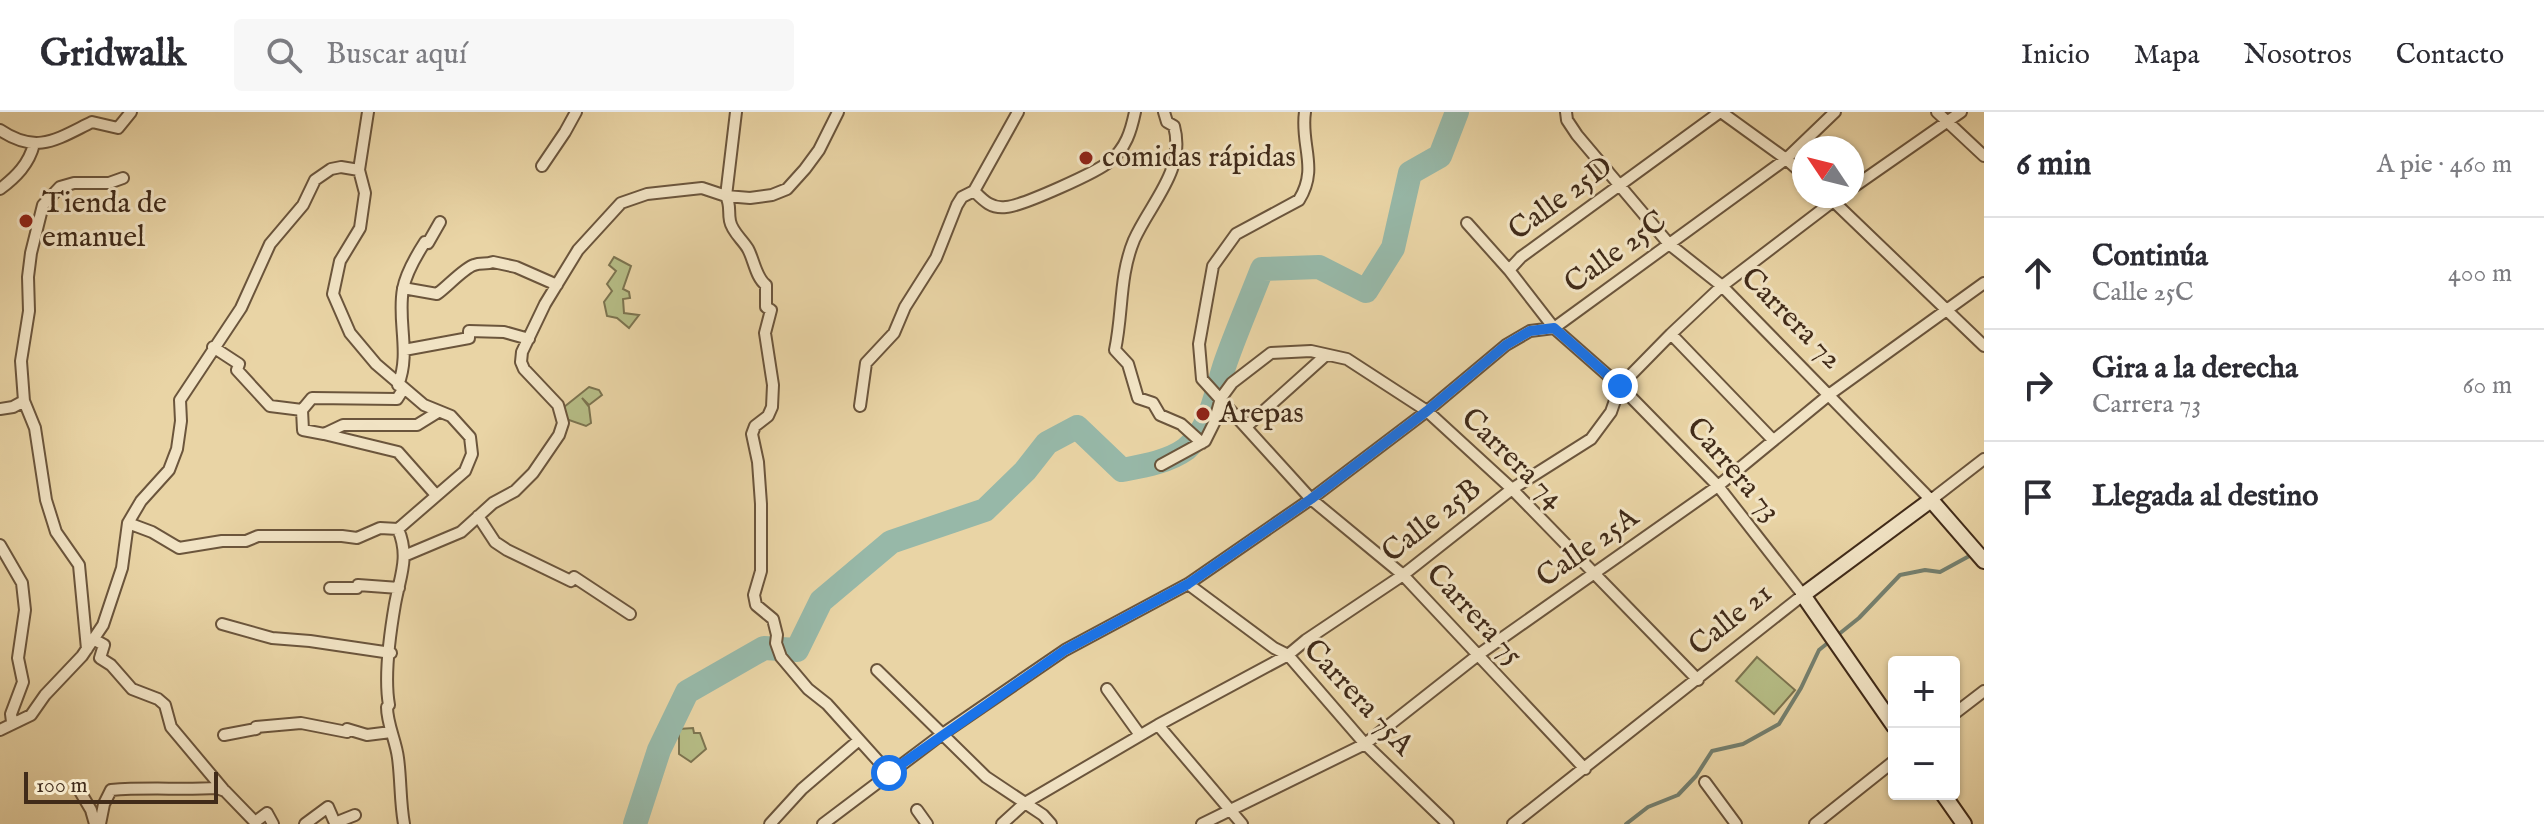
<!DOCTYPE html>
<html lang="es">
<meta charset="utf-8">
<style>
:root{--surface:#fff;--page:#f7f7f7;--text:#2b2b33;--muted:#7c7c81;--line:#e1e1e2}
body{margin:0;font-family:"IM FELL English",serif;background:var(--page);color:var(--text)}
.controls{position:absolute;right:24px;bottom:24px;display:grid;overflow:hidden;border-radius:8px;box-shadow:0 2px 6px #0004}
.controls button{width:72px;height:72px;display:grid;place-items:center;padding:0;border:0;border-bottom:2px solid var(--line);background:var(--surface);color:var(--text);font:40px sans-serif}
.compass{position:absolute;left:1792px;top:24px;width:72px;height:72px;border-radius:50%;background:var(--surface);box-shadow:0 2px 6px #0004;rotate:305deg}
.scale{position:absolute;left:24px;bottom:20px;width:194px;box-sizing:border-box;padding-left:8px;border:4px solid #412b19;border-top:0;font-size:22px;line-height:28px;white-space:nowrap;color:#412b19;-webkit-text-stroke:6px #f1e3c4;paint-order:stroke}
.stop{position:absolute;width:24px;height:24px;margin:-18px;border:6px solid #1a73e8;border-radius:50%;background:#fff}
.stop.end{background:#1a73e8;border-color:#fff;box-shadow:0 2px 8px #0008}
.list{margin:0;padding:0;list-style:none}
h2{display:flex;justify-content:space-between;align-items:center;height:104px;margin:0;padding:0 32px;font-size:34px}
h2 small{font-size:26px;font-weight:400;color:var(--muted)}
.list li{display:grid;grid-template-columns:52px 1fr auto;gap:24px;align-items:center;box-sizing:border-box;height:112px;padding:0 32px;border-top:2px solid var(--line)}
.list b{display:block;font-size:30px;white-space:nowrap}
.list p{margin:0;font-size:26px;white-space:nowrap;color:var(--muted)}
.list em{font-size:26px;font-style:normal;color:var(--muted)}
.icon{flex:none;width:44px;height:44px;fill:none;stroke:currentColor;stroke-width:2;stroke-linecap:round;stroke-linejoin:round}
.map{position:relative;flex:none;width:1984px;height:712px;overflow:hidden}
header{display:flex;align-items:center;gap:48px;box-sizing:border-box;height:112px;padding:0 40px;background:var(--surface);border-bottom:2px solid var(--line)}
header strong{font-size:38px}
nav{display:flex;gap:44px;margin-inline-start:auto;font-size:28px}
.search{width:560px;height:72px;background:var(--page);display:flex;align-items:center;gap:20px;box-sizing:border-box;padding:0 28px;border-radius:8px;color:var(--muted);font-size:30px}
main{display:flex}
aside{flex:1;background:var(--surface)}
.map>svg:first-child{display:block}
.green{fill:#b6bd86;stroke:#7c7450;stroke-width:2}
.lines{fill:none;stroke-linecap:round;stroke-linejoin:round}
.stream{stroke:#75806f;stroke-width:4}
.river{stroke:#97b8a8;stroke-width:24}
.street-casing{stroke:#6b553c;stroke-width:14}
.secondary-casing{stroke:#412b19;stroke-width:18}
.street{stroke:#f1e3c4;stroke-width:10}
.secondary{stroke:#f1e3c4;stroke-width:14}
.route{stroke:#1a73e8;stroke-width:10}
.poi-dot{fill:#8f2418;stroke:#f1e3c4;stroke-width:3}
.labels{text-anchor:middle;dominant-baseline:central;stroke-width:6;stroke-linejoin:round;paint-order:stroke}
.poi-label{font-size:30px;fill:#412b19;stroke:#f1e3c4;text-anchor:start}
.street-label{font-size:30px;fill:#412b19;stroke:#f1e3c4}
</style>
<header>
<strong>Gridwalk</strong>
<div class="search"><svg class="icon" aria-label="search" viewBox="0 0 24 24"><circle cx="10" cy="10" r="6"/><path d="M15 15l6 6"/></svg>Buscar aquí</div>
<nav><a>Inicio</a><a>Mapa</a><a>Nosotros</a><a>Contacto</a></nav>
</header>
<main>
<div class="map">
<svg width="1984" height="712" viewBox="0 0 1984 712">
<rect width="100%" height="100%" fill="#e9d4a5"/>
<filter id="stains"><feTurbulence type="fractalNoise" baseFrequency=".0025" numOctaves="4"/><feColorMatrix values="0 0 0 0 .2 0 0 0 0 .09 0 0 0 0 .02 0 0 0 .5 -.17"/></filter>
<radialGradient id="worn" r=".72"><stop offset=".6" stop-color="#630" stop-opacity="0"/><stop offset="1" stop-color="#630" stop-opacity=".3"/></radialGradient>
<path class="green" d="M614,145l17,9 -8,23 6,3 1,6 -7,1 1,14 15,2 -10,13 -12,-10 -10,-2 -3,-14 8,-11 -5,-7 9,-13 -7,-6z
M589,275l10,3 3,5 -13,10 -7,-7 7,9 2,16 -5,3 -20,-7 -5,-12h3z
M1757,545l38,33 -21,24 -38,-33z
M693,616l1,5h6l6,16 -15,13 -12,-8v-25z"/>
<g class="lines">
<path class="stream" d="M1626,712l22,-17 30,-12 18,-19 16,-25 31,-7 36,-20 22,-36 18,-38 40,-32 41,-43 25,-5 15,2 33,-18"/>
<path class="river" d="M635,712l24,-74 28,-58 77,-44 33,2 24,-49 70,-59 94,-32 40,-39 22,-28 30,-16 45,43c21,-4 46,-8 64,-21 27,-23 29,-57 40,-88 11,-31 24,-61 36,-92l57,-2 47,24 27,-43 17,-75 30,-17 17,-44"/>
<g class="street-casing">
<path id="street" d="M736,0l-10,84c5,10 2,15 4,25 2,11 13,19 18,28 6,11 8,29 18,36v22l5,3 -6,23 8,52 -1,22 -4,9 -13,10 -3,8 6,28 3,42v67l-7,24 2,10 17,14 4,16 -1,8 5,14 27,32 19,15 62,69
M1018,0l-44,79c9,9 17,18 32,16 16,-1 92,-35 104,-46 16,-13 21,-30 25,-49
M1164,0l3,10 7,4c12,44 -23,76 -40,114 -15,36 -11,73 -19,110l13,14 10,34 15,5 7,12 21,9 21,19
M1305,0c-5,33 14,56 -6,88l-63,34 -23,32 -14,78 3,35 109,120 92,76 182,194
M1566,0l1,8 10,15 92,109 53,42 209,214 53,-41
M1721,0l65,47 18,16
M1937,0l47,44
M0,18c37,25 57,9 92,-8l26,6 13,-16
M542,54l23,-34 11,-20
M341,55l18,3 6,23 -5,35 -20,33 -7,33 17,39 26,31 48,41 27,11 19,21 2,17 -7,17 -67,58 -18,-1 -23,10 -15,-2h-84l-12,5h-24l-43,7 -27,-16 -24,-9 13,-22 28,-31 8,-21 4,-28 -1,-21 61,-92 29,-64 33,-39 12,-25 16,-11z
M359,58l9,-58
M1852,76l109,-76
M0,77c16,-12 29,-25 34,-45
M1828,84l156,150
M1467,111l42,47 45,58 66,58 98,100 85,109 -290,229
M1509,158l12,-13 199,-145
M403,176l34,6c10,-7 27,-26 37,-29 7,-3 12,0 19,-3l23,5 41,18
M1671,222l102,106
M213,235l26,17 -2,6 33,36 32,4 1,20 21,4 19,-9h74l21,-13
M404,238l65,-12v-7l35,1 25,7
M398,273c13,-32 -1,-64 5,-96 3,-16 13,-33 22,-47l3,1 12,-21
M860,294l6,-43 28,-30 11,-26 31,-49 21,-53 5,-8 12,-6
M0,297l13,-2 11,-6
M302,298l10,-12 85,1 7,-11
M1247,314l79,-71
M324,322l74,18 38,43
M1161,353l44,-24 9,-18 7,-25 11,-15 39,-30 40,-2 36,8 80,52 85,78 186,191
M478,404l17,26 12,8 64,31 3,-4 56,37
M398,417c12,28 2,47 -3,75 -5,29 -11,73 -6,101l-2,2c0,17 9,34 11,51 3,22 2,44 6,66
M0,433l22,38 3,27 -7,48 5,24 -12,32 1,8
M404,444l57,-24 32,-29 22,-12 18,-18 26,-38 4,-12 -5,-18 -34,-36 -3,-7 1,-10 23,-48 33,-54 43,-47 26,-9 55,-6 24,8 24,2 22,-3 15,-6 18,-20 14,-19 19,-38
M1188,472l86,64 14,7 77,89 83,80
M330,476h27l1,-3 41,3
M222,512l50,14 38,3 81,12
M93,527l11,6 -4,13 11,7 21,24 26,10 7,6 6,22 52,62
M87,537l-8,-84 -23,-33 -10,-32 -11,-72 -11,-27 -3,-40 8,-50 -1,-34 3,-24 12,-48 17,-18 14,-4h35l14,-5
M877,558l109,107 57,38 8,9
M1107,577l33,46
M1954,602l30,-23
M1158,613l84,99
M0,618l31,-15 14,-20 37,-39 21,-31 19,-57 6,-45
M224,623l32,-6v-2l45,-4 46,9v-3l20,6 24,-3
M1705,670l31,42
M78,676l13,22 4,14
M917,698l10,14
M100,712l4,-20 7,-14c35,-3 71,0 106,-2l8,3 30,31 12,-9 6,11
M305,712l23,-17 7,16 20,-8
M770,712l32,-35 57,-49
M823,712l118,-89 124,-85 123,-66 123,-85 116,-88 79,-66 24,-14 24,-3 232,-169 49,-47
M1002,712l23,-21 133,-78 130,-70 18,-15 97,-65 109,-86 79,-50 20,-27 9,-26 51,-52 51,-48 118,-90
M1202,712l163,-80 113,-89 240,-169 112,-92 154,-111
M1815,712l79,-63"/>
</g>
<g class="secondary-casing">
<path id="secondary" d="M1894,614l-91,-131 128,-95 53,61
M1943,682l21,30"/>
</g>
<use href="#street" class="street"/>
<use href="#secondary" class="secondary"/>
</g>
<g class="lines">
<path class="route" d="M889,661l176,-123 123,-66 123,-85 116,-88 79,-66 24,-14 24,-3 66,58"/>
</g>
<g class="poi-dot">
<circle cx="1086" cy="46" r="8"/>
<circle cx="26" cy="109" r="8"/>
<circle cx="1203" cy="302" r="8"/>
</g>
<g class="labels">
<g class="poi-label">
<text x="1102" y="46">comidas rápidas</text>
<text x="42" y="92">Tienda de<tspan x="42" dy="34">emanuel</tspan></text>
<text x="1219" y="302">Arepas</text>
</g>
<g class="street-label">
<text transform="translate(1561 87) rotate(-36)">Calle 25D</text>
<text transform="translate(1616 141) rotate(-36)">Calle 25C</text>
<text transform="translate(1791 207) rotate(45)">Carrera 72</text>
<text transform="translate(1512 347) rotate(44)">Carrera 74</text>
<text transform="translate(1733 358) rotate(49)">Carrera 73</text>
<text transform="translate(1432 409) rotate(-38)">Calle 25B</text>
<text transform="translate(1588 436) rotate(-35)">Calle 25A</text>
<text transform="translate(1474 503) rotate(47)">Carrera 75</text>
<text transform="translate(1731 508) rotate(-39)">Calle 21</text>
<text transform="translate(1358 586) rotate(47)">Carrera 75A</text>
</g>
</g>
<rect width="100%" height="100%" filter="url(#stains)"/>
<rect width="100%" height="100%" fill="url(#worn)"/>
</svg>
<div class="controls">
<button>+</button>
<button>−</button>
</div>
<svg class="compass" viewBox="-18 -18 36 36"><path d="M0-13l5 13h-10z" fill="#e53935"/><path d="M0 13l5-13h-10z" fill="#7c7c81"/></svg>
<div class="scale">100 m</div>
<div class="stop" style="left:889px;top:661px"></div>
<div class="stop end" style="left:1620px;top:274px"></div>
</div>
<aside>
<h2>6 min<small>A pie · 460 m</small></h2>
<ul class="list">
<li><svg class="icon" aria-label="ahead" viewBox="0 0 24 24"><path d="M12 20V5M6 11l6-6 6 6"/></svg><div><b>Continúa</b><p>Calle 25C</p></div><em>400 m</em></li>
<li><svg class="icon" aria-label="right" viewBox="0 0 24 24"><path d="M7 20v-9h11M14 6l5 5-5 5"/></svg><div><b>Gira a la derecha</b><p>Carrera 73</p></div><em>60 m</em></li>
<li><svg class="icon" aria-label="arrive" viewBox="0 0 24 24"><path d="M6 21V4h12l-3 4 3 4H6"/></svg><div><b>Llegada al destino</b></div></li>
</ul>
</aside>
</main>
